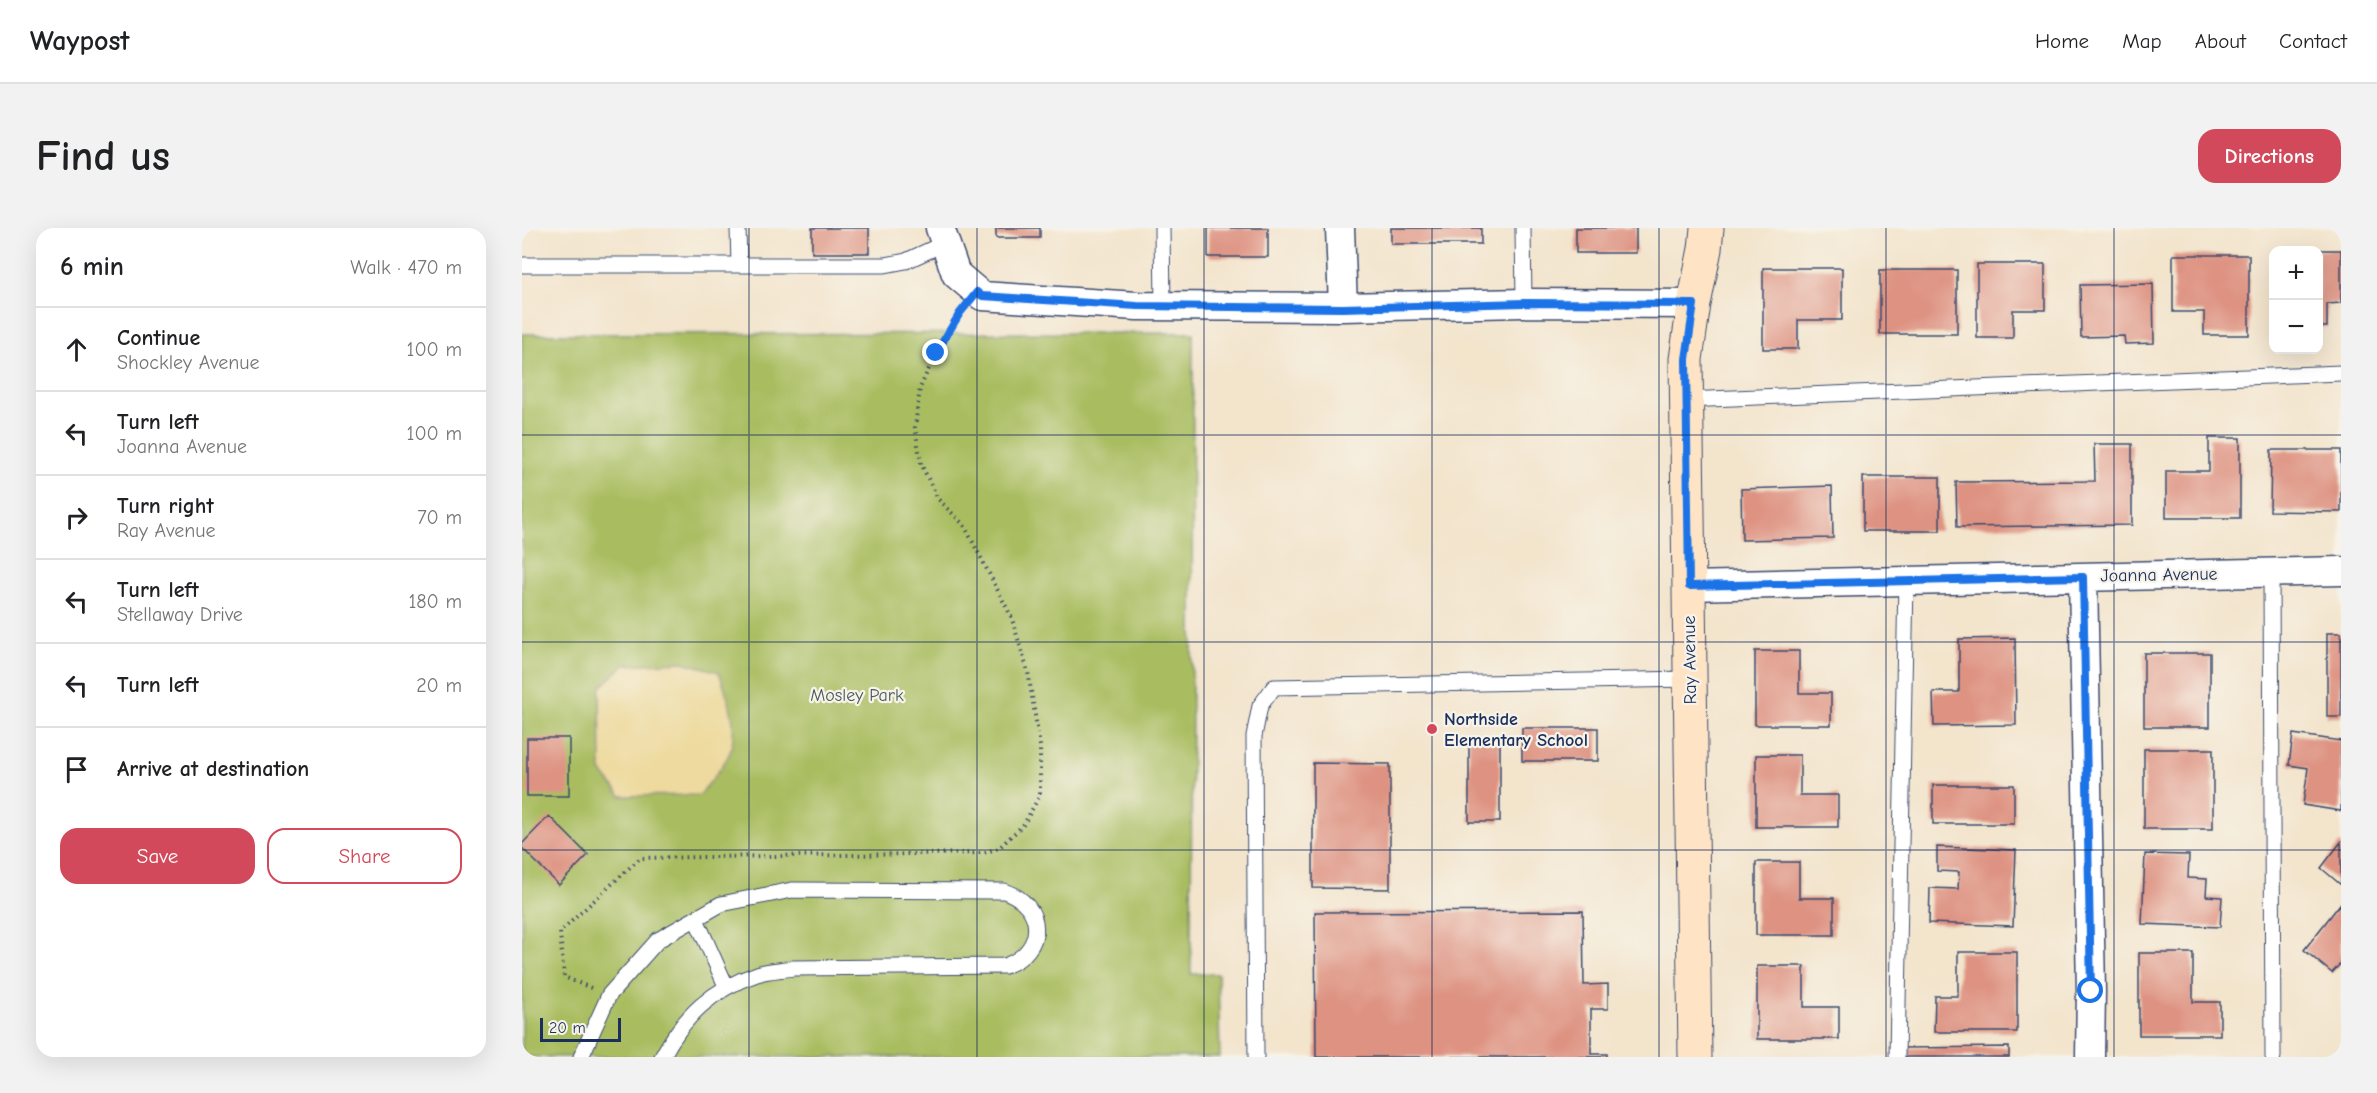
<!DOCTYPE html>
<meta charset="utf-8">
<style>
:root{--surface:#fff;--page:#f2f2f2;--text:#202124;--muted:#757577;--line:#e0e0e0;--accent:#d1495b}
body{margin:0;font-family:"Comic Neue",sans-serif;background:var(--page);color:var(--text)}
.controls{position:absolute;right:18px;top:18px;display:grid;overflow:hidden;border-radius:12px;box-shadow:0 6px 24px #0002}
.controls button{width:54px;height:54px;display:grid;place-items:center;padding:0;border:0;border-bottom:2px solid var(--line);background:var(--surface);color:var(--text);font:30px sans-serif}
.scale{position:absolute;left:18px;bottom:15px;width:81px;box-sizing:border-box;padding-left:6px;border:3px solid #1b2f5e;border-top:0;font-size:16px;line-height:21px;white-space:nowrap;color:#1b2f5e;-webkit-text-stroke:4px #f7f3e8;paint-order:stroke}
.stop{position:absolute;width:18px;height:18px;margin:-14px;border:4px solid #1a73e8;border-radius:50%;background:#fff}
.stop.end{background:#1a73e8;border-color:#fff;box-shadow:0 2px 6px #0008}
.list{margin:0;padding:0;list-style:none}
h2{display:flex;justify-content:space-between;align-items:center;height:78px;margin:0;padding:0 24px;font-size:26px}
h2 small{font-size:20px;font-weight:400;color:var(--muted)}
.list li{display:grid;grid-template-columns:39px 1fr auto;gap:18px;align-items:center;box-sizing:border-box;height:84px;padding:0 24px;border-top:2px solid var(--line)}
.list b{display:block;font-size:22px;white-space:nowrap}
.list p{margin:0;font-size:20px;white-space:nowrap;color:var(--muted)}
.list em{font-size:20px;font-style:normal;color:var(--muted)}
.actions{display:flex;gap:12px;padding:18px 24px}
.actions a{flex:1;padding:14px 0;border:2px solid var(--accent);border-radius:18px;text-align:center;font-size:21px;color:var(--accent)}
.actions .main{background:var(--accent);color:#fff}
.icon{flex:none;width:33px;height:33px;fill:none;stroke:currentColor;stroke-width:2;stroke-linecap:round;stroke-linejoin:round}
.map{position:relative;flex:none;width:1819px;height:829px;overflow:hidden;border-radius:18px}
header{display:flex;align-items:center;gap:36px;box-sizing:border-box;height:84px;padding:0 30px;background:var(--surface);border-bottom:2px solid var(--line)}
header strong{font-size:28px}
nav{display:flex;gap:33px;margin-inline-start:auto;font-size:21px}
.intro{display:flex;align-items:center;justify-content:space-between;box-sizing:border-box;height:144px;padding:0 36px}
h1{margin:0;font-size:42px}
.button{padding:15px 27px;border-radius:18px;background:var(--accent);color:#fff;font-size:21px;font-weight:700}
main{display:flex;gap:36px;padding:0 36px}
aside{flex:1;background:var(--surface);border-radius:18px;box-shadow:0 6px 24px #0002}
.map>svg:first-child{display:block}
.green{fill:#a9bd61;stroke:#627660;stroke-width:1.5}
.sand{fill:#eeda9e;stroke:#84847e;stroke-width:1.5}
.building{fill:#de9382}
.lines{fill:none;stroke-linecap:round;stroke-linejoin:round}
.lane-casing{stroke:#3b4a6e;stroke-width:17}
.street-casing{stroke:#3b4a6e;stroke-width:31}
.secondary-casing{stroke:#3b4a6e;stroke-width:35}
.path{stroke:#3b4a6e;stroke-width:4;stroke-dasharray:1.5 4.5;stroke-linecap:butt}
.lane{stroke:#fff;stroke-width:15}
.street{stroke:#fff;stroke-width:28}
.secondary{stroke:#fee4c5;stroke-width:33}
.route{stroke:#1a73e8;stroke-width:8}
.grid{fill:none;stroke:#1b2f5e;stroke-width:1.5;stroke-opacity:0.55}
.poi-dot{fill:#d1495b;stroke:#f7f3e8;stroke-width:2}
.labels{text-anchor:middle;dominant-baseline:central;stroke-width:4.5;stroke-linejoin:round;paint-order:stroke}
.street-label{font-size:18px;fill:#1b2f5e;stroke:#f7f3e8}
.park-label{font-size:18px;fill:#465a5f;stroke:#f7f3e8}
.poi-label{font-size:18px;font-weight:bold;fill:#1b2f5e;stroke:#f7f3e8;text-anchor:start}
</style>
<header>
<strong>Waypost</strong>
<nav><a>Home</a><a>Map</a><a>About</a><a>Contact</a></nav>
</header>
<div class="intro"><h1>Find us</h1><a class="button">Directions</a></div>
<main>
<aside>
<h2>6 min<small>Walk · 470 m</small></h2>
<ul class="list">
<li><svg class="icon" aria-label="ahead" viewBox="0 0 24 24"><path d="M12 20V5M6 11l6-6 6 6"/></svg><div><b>Continue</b><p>Shockley Avenue</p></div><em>100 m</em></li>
<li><svg class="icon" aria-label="left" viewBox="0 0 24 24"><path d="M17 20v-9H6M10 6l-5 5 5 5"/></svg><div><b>Turn left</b><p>Joanna Avenue</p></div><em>100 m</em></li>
<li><svg class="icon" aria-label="right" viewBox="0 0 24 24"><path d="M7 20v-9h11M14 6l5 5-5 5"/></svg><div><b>Turn right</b><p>Ray Avenue</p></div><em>70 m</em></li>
<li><svg class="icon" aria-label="left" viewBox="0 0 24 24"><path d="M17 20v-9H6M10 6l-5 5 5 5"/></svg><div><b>Turn left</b><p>Stellaway Drive</p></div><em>180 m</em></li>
<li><svg class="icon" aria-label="left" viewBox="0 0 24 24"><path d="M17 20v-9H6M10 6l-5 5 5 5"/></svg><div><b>Turn left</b></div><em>20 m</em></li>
<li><svg class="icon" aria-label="arrive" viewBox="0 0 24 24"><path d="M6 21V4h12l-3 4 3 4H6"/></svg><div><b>Arrive at destination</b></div></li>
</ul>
<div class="actions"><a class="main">Save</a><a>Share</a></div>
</aside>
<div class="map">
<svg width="1819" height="829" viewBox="0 0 1819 829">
<rect width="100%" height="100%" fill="#f7f3e8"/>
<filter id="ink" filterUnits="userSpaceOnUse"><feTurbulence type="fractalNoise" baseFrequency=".0167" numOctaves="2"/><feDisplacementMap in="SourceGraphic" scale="12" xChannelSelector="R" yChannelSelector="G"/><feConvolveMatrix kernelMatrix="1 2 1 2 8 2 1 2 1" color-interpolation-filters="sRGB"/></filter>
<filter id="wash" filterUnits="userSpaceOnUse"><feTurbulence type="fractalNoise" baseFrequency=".008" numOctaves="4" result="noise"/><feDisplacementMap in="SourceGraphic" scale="24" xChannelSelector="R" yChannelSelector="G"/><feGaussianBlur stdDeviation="1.35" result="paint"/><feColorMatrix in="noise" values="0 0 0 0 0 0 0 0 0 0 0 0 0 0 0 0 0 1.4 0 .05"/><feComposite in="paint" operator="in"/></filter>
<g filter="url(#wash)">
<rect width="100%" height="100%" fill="#f3e4cc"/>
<path class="green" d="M671,105l-2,641h27l2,83h-698v-723z"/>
<path class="sand" d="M161,434l36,10c9,24 20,54 11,80 -4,12 -22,32 -30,43l-79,1 -20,-25 -1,-83 24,-23z"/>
<g id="blocks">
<path class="building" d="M290,0h57v25h-57z
M474,0h44v10h-44z
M686,0h60v29h-60z
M869,0h90v16h-90z
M1054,0h60v25h-60z
M1796,22h23v53l-14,1v23h-9z
M1651,27h76v80h-45v-23h-31z
M1455,36h68v46h-32v28h-36z
M1241,40h79v52h-44v29h-35z
M1358,42h77v64h-77z
M1631,56l1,59 -29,1 -1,-8 -43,1 -1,-52z
M1687,210h31v80h-74v-47h43z
M1572,216h38v81l-175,2 -1,-45 139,-1z
M1749,222h70v62l-71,-1z
M1341,249h77v54h-77z
M1310,258l1,52 -91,2 -1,-51z
M1805,405h14v84h-14z
M1493,410l1,87 -82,1 -1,-34h26v-53z
M1233,423h44v42h32v32h-76z
M1622,425h66v74h-66z
M1000,500h76v33h-76z
M1771,506l48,7v70l-38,-6 5,-37 -19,-3z
M5,510h42v58h-42z
M947,511h31v83h-31z
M1622,521h69v80h-69z
M1234,527h44v40h38v32h-82z
M791,535l77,1v125l-77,-1z
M1411,557h81v39h-81z
M27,588l39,39 -29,30 -37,-37v-4z
M1819,614v43l-20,-17z
M1415,619l79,3 -3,76 -84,-3 1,-35 28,1 1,-17 -22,-1z
M1623,626l44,1 -1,23 19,1 -1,17 16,1 -2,30 -78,-3z
M1234,634h43v36h35v37h-78z
M1819,675v60l-9,10 -28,-23z
M1061,683l1,74 24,-1v25h-17v45h16v3h-291l-1,-145z
M1436,724h59v80h-83l1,-36h23z
M1617,725h54v49h27v33h-81z
M1235,738h47v41h35v32h-82z
M1487,819v10h-108v-9z"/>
</g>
</g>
<g filter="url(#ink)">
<use href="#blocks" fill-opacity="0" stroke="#3b4a6e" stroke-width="1.5"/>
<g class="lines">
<g class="lane-casing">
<path id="lane" d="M216,0l1,37
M640,0l1,78
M1001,0l1,75
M0,37h363l21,-4 39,-18
M1164,172l655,-27
M1749,344l2,485
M174,691l30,67
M59,829l28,-62 49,-55 63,-36 71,-14 212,1c42,14 42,60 1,75l-212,2c-11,2 -25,2 -36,6 -45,15 -73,42 -95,83
M734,829l-2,-321 6,-30 14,-19 416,-8
M1375,829l9,-476"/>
</g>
<g class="street-casing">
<path id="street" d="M418,0l16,46 26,22 155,10 206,1 181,-4 170,1
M818,0l3,79
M1561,349l8,414 -1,66
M1167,358l652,-15"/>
</g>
<g class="secondary-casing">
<path id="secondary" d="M1173,829l-9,-698 8,-55 11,-55 2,-21"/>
</g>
<path class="path" d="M69,760l-27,-11 -4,-45 80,-74 343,-5 16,-5 25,-24 16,-29v-49l-12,-74 -17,-56 -47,-91 -26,-26 -17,-35 -6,-37 5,-39 16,-35 24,-40"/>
<use href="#lane" class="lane"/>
<use href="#street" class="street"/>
<use href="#secondary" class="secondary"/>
</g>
</g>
<g class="lines" filter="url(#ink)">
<path class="route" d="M414,125l24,-40 17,-21 5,4 155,10 206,2 181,-5 170,1 -8,55 3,227 394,-9 8,414"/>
</g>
<path class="grid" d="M227,0v829M455,0v829M682,0v829M910,0v829M1137,0v829M1364,0v829M1592,0v829M0,207h1819M0,414h1819M0,622h1819"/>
<circle class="poi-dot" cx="910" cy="501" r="6"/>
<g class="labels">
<g class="street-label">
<text transform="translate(1637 347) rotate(-1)">Joanna Avenue</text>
<text transform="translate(1168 432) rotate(-91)">Ray Avenue</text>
</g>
<g class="park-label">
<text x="335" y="467">Mosley Park</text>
</g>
<g class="poi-label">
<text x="922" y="491">Northside<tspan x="922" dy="21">Elementary School</tspan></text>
</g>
</g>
</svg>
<div class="controls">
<button>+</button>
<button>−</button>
</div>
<div class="scale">20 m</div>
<div class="stop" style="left:1569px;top:763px"></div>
<div class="stop end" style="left:414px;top:125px"></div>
</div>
</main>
